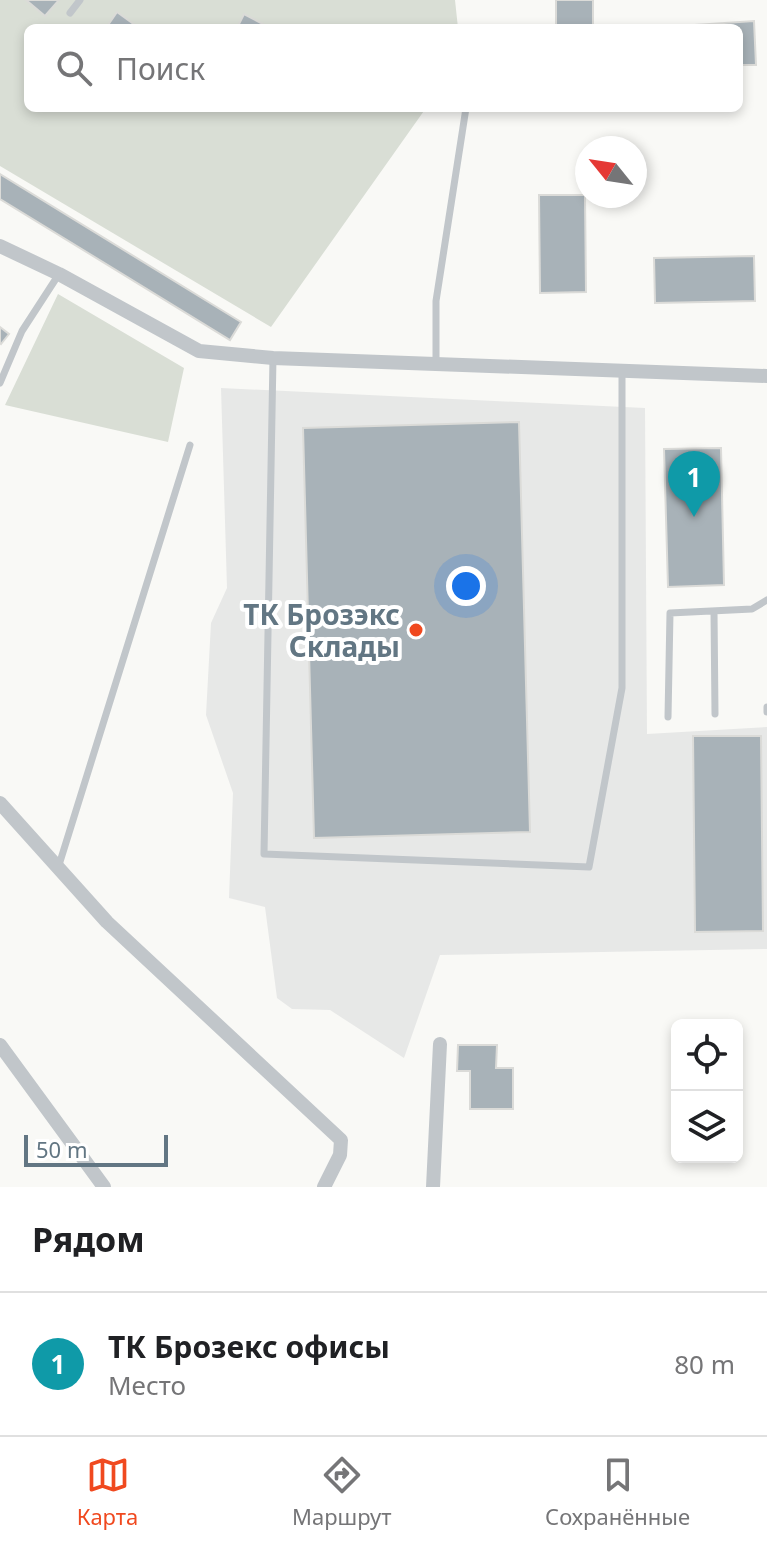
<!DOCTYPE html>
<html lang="ru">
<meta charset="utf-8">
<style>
:root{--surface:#fff;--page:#f2f2f2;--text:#202124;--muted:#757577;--line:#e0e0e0;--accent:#f0491f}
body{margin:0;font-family:"Noto Sans",sans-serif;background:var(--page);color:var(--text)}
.controls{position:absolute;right:24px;bottom:24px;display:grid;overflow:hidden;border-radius:12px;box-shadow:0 4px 12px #0003}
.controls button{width:72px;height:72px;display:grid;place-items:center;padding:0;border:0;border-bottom:2px solid var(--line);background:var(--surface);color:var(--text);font:40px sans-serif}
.compass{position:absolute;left:575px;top:136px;width:72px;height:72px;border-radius:50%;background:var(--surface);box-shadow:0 4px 12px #0003;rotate:300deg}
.scale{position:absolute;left:24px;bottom:20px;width:144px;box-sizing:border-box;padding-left:8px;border:4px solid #627683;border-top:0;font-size:22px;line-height:28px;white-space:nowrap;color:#627683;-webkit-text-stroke:6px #fff;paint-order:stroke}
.you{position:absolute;left:466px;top:586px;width:28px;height:28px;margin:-20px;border:6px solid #fff;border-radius:50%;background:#1a73e8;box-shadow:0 0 0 12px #1a73e833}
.badge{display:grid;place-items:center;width:52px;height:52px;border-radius:50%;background:var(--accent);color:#fff;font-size:26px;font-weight:700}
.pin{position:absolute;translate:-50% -66px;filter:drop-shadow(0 2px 4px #0008)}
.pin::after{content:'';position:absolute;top:42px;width:28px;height:24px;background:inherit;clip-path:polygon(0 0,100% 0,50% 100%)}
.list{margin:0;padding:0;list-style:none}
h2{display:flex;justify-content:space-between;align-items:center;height:104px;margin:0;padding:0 32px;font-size:34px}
h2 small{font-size:26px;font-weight:400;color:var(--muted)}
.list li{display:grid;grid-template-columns:52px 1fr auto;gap:24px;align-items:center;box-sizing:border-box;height:144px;padding:0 32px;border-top:2px solid var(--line)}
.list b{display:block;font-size:30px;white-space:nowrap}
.list p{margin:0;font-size:26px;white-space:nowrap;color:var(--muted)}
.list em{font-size:26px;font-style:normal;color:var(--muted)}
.icon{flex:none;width:44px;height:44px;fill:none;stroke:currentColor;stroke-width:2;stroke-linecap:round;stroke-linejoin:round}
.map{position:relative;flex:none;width:767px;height:1187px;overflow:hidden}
.search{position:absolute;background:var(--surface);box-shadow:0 4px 12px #0003;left:24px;right:24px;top:24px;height:88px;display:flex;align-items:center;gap:20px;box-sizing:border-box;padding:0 28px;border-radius:12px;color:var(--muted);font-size:30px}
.sheet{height:248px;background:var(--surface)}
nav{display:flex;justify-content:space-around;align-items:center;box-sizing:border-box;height:112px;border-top:2px solid var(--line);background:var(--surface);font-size:22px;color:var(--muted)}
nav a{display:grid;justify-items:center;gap:4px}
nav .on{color:var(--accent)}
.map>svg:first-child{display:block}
.built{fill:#e7e8e7}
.green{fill:#d9ded5}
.building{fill:#a8b2b8;stroke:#dbdbd8;stroke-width:2}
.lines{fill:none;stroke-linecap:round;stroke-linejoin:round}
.service{stroke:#c1c6ca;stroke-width:7}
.minor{stroke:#c1c6ca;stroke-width:14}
.poi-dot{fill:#f0491f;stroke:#fff;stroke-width:3}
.labels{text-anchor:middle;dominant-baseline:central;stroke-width:8;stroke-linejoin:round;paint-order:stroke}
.poi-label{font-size:28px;font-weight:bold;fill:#627683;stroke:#fff;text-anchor:end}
</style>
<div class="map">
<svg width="767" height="1187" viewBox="0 0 767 1187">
<rect width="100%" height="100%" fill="#f9f9f6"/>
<path class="built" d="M221,388l424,20 2,326 120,-7v222l-327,6 -36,103 -74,-48 -38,-1 -15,-11 -12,-91 -36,-9 4,-105 -27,-78 5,-92 16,-35z"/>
<path class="green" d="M0,0h455l3,28h-430v80h398l-155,219 -271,-161z
M58,294l126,74 -16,74 -163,-37z"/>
<path class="building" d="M26,0h33l-14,16z
M556,0h37v28h-37z
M117,12l22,16h-33z
M244,14l19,10 -2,4h-24z
M754,21l2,44h-17v-37h-90z
M0,174l241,148 -11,18 -230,-141z
M539,195h46l1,97 -46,1z
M754,256l1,45 -100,2 -1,-45z
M0,327l9,7 -8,10 -1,-1z
M519,422l11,410 -216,6 -11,-410z
M721,448l3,137 -56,2 -4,-138z
M693,736h68l2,195 -68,1z
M458,1045h39l-1,23h17v41h-43v-38h-13z"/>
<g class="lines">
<path class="service" d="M70,13l10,-13
M273,358l-9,496 325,13 33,-179v-317
M436,364v-63l30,-193
M0,383l22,-52 37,-57
M714,611l1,103
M767,712v-5
M668,717l2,-104 82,-4 15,-9
M59,865l131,-420"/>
<path class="minor" d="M0,246l59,28 140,77 74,7 494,18
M0,803l107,119 234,218 -1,15 -16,32
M0,1045l104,142
M433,1187l7,-143"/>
</g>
<circle class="poi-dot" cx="416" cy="630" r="8"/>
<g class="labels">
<g class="poi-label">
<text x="400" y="614">ТК Брозэкс<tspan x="400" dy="32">Склады</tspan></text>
</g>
</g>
</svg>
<div class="controls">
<button><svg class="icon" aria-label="locate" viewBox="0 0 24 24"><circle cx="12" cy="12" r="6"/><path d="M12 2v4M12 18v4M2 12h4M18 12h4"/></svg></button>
<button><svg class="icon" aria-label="layers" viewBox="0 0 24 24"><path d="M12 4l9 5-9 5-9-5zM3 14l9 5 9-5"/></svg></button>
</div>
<svg class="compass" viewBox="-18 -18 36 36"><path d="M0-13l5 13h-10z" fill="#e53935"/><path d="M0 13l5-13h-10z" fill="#757577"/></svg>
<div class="scale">50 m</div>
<div class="you"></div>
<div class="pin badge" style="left:694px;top:517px;background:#0f9aa8">1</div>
<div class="search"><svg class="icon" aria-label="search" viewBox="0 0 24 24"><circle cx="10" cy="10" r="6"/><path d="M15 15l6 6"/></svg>Поиск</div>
</div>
<section class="sheet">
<h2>Рядом<small></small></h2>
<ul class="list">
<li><span class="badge" style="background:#0f9aa8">1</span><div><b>ТК Брозекс офисы</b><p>Место</p></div><em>80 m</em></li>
</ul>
</section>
<nav>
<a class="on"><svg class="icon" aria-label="map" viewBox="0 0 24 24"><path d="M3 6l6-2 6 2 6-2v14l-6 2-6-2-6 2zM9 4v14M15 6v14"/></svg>Карта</a>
<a><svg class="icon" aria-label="directions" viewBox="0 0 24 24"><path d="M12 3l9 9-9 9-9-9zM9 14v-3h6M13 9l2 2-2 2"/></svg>Маршрут</a>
<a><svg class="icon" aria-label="saved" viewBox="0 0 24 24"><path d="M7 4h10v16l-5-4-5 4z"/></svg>Сохранённые</a>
</nav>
